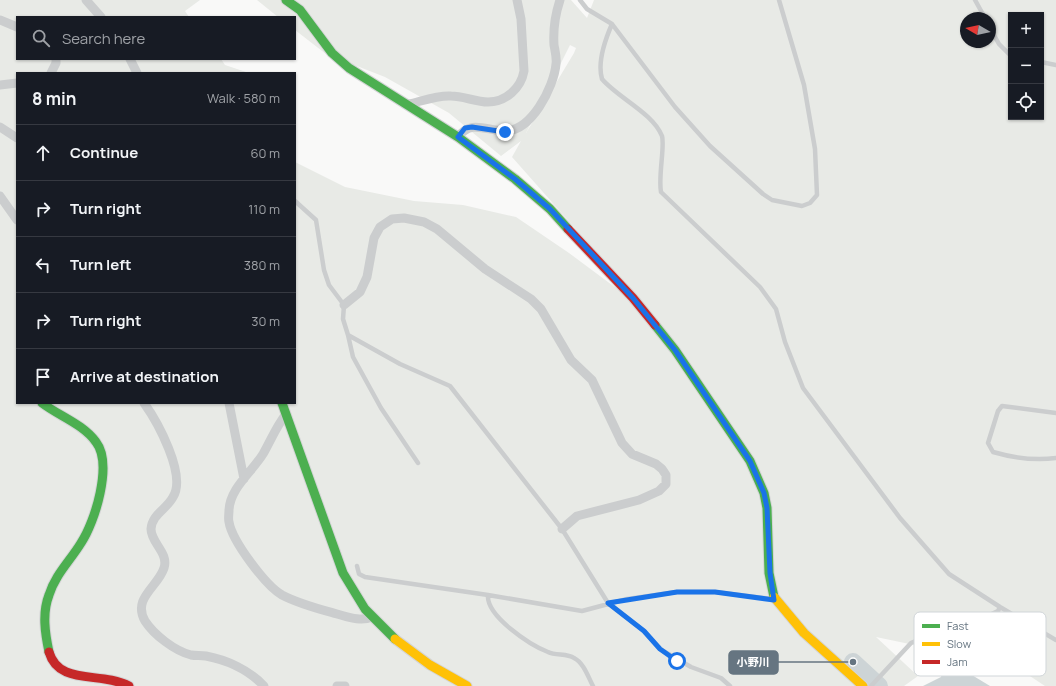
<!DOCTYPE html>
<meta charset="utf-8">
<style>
:root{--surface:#171b24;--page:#242831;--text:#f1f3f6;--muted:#9ea1a6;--line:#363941}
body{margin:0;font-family:Manrope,"Noto Sans JP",sans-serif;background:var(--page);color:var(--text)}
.controls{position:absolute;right:12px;top:12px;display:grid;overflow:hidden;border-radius:0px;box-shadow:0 1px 3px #0004}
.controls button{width:36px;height:36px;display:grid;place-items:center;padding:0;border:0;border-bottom:1px solid var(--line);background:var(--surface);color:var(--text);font:20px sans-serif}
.compass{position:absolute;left:960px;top:12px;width:36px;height:36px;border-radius:50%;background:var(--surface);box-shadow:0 1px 3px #0004;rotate:279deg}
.stop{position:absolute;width:12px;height:12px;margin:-9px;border:3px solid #1a73e8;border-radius:50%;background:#fff}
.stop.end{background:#1a73e8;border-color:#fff;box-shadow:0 1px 4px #0008}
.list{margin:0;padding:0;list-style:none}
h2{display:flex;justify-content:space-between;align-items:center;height:52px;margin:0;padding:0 16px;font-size:17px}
h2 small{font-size:13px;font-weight:400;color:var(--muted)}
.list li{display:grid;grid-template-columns:26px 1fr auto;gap:12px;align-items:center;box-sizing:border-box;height:56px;padding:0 16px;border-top:1px solid var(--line)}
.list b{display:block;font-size:15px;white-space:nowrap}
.list em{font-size:13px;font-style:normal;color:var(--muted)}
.icon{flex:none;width:22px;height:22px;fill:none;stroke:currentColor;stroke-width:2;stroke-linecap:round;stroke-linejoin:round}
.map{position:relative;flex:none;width:1056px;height:686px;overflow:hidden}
.search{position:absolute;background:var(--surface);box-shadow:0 1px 3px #0004;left:16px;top:16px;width:280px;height:44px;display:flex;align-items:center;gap:10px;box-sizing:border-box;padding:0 14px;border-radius:0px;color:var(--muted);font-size:15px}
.panel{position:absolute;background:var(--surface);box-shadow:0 1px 3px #0004;left:16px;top:72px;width:280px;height:332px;border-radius:0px}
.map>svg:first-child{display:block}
.green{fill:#e8eae6;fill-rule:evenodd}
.water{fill:#cdd4d6}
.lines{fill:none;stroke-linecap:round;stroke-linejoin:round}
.river{stroke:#cdd4d6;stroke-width:18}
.fast-casing{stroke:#d4d5d6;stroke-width:11}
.slow-casing{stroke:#d4d5d6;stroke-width:11}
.jam-casing{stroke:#d4d5d6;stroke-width:11}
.lane{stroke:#cbcdce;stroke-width:4.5}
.street{stroke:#cbcdce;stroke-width:9}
.fast{stroke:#4caf50;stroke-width:9}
.slow{stroke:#ffc107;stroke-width:9}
.jam{stroke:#c62828;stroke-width:9}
.route{stroke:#1a73e8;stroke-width:5}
.key{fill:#fff;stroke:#d1d6d9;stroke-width:1}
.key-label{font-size:11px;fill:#667581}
.leader{fill:none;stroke:#667581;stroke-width:1.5}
.callout-dot{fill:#667581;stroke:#fff;stroke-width:1.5}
.callout{fill:#667581;stroke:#667581;stroke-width:1.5}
.callout-label{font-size:11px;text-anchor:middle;font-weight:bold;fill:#fff}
</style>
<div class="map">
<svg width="1056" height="686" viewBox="0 0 1056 686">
<rect width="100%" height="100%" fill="#f9f9f8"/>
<path class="green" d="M0,0h200l-15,11 4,6h-172v42h204l4,6 24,8h-232v330h278v-241l50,25 69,14 49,4 53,12 53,36 82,61 -139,-157 9,-16 -20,15 -52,-43 -64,-36 -59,-23 -31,-24v-13h-17l-21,-17h314l16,18 7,-18h462v686h-11l-30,-20 -139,-29 42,39 -14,10h-904zM1011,15h30v102h-30zM966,18h24v24h-24zM570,45l6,3 -2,5 -48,80z"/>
<path class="water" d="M952,665l5,1 33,20h-67l18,-9c2,-7 3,-11 11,-12z"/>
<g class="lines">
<path class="river" d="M853,662l26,24"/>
<g class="fast-casing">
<path id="fast" d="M286,0l14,10 32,43 17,15 109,69 57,42 35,30 18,20
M655,325l20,25 75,111 14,32 3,15 2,65 5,24
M42,403c17,13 41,21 54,39 17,22 -1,80 -15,101 -11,18 -26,32 -32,52 -7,18 -4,38 0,57
M282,403l61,170 22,36 30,30"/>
</g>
<g class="slow-casing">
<path id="slow" d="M774,597l30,36 59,53
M395,639l35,26 37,21"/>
</g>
<g class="jam-casing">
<path id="jam" d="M568,229l65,69 22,27
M49,652c10,34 51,19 80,34"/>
</g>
<path class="lane" d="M580,0l7,9 25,15 63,83 35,39 53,48 9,6 30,6 8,-3 7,-8 -2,-46 -11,-64 -25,-85
M975,0l10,18
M612,24c-7,16 -15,38 -10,55 16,19 51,34 60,57 3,10 -4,41 -1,56l99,95 16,22 9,33 18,46 97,130 49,56 51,33 56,33
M990,28l9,16 12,12
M1041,62l15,3
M295,201l21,19 8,50 5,15 15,20 -1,14 5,16 52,29 50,22 112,143 46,74 36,28 16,18 31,18 30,11 9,8
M348,335l5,22 28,51 37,55
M1056,413l-54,-7 -4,5 -10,32 5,9c21,6 41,9 63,6
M357,566l2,8 6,3 123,18
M593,686c-5,-9 -9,-23 -19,-28 -7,-5 -18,-2 -26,-6 -18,-7 -62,-36 -60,-57l94,16 45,-12 50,-7h38l57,7
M871,686l40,-43 18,-8 35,-8 34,-16 2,-4"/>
<path class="street" d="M86,0l15,17
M0,20l17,7
M130,59l7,14
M51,73l5,-10v-4
M0,85l17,-2
M409,104c13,-3 29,-9 42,-8 12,0 25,6 37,6 18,0 33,-14 36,-31l-3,-52 -4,-19
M0,127l17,11
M458,137c13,-17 27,-7 45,-6 28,2 51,-44 53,-67 1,-6 -1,-13 -2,-19 -1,-16 1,-30 6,-45
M0,196l17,24
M344,305l16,-13 7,-15 7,-39 6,-11 12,-8 12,-1 20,4 13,7 48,40 46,30 10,10 30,51 21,20 30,63 10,11 24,10 6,5 4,6v9l-7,7 -20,9 -62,16 -15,13
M144,403c13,18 43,72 29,94 -6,12 -21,17 -22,32 0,14 18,24 13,39 -6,19 -32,30 -19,53 9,14 30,30 46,34 5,1 10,0 15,1 21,4 43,14 58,30
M229,403l15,76
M286,414c-10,13 -15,26 -23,40 -11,18 -33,34 -34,56 0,4 -1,9 0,12 3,19 37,64 53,73 17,9 37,14 55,19 11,3 24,8 35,3
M337,686h8"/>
<use href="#fast" class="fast"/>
<use href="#slow" class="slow"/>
<use href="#jam" class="jam"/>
</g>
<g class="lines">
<path class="route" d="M505,132l-33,-5 -7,1 -7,9 57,42 35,30 83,89 42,52 75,111 14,32 3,15 3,65 4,27 -59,-8h-38l-69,11 36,28 16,18 17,12"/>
</g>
<rect x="914" y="612" width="132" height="64" rx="6" class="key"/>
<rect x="922" y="624" width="18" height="4" fill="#4caf50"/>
<rect x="922" y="642" width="18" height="4" fill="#ffc107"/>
<rect x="922" y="660" width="18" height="4" fill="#c62828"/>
<g class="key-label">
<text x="947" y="630">Fast</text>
<text x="947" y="648">Slow</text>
<text x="947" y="666">Jam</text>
</g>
<path class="leader" d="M853 662L778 662"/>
<circle class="callout-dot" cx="853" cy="662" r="4"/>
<rect class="callout" x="729" y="651" width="49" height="23" rx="4"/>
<g class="callout-label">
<text x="753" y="666">小野川</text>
</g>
</svg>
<div class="controls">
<button>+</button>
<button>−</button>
<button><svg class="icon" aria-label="locate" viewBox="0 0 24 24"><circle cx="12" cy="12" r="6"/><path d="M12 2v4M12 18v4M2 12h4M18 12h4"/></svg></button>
</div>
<svg class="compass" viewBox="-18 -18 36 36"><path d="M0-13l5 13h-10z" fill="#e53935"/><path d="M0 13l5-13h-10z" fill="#9ea1a6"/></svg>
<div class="stop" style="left:677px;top:661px"></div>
<div class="stop end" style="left:505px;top:132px"></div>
<div class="search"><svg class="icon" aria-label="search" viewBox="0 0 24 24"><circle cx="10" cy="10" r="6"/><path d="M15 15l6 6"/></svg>Search here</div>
<section class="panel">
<h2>8 min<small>Walk · 580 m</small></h2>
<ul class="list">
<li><svg class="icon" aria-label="ahead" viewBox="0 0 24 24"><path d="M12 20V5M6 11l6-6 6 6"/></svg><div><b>Continue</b></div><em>60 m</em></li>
<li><svg class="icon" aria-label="right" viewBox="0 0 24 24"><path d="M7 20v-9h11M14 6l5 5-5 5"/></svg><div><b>Turn right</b></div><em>110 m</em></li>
<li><svg class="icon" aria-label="left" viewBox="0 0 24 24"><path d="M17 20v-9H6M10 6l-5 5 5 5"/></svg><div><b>Turn left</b></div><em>380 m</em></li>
<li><svg class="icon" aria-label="right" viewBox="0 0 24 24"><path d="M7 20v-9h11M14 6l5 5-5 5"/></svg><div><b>Turn right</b></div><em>30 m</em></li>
<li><svg class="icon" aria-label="arrive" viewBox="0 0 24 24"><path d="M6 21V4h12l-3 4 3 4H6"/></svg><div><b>Arrive at destination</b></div></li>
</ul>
</section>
</div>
